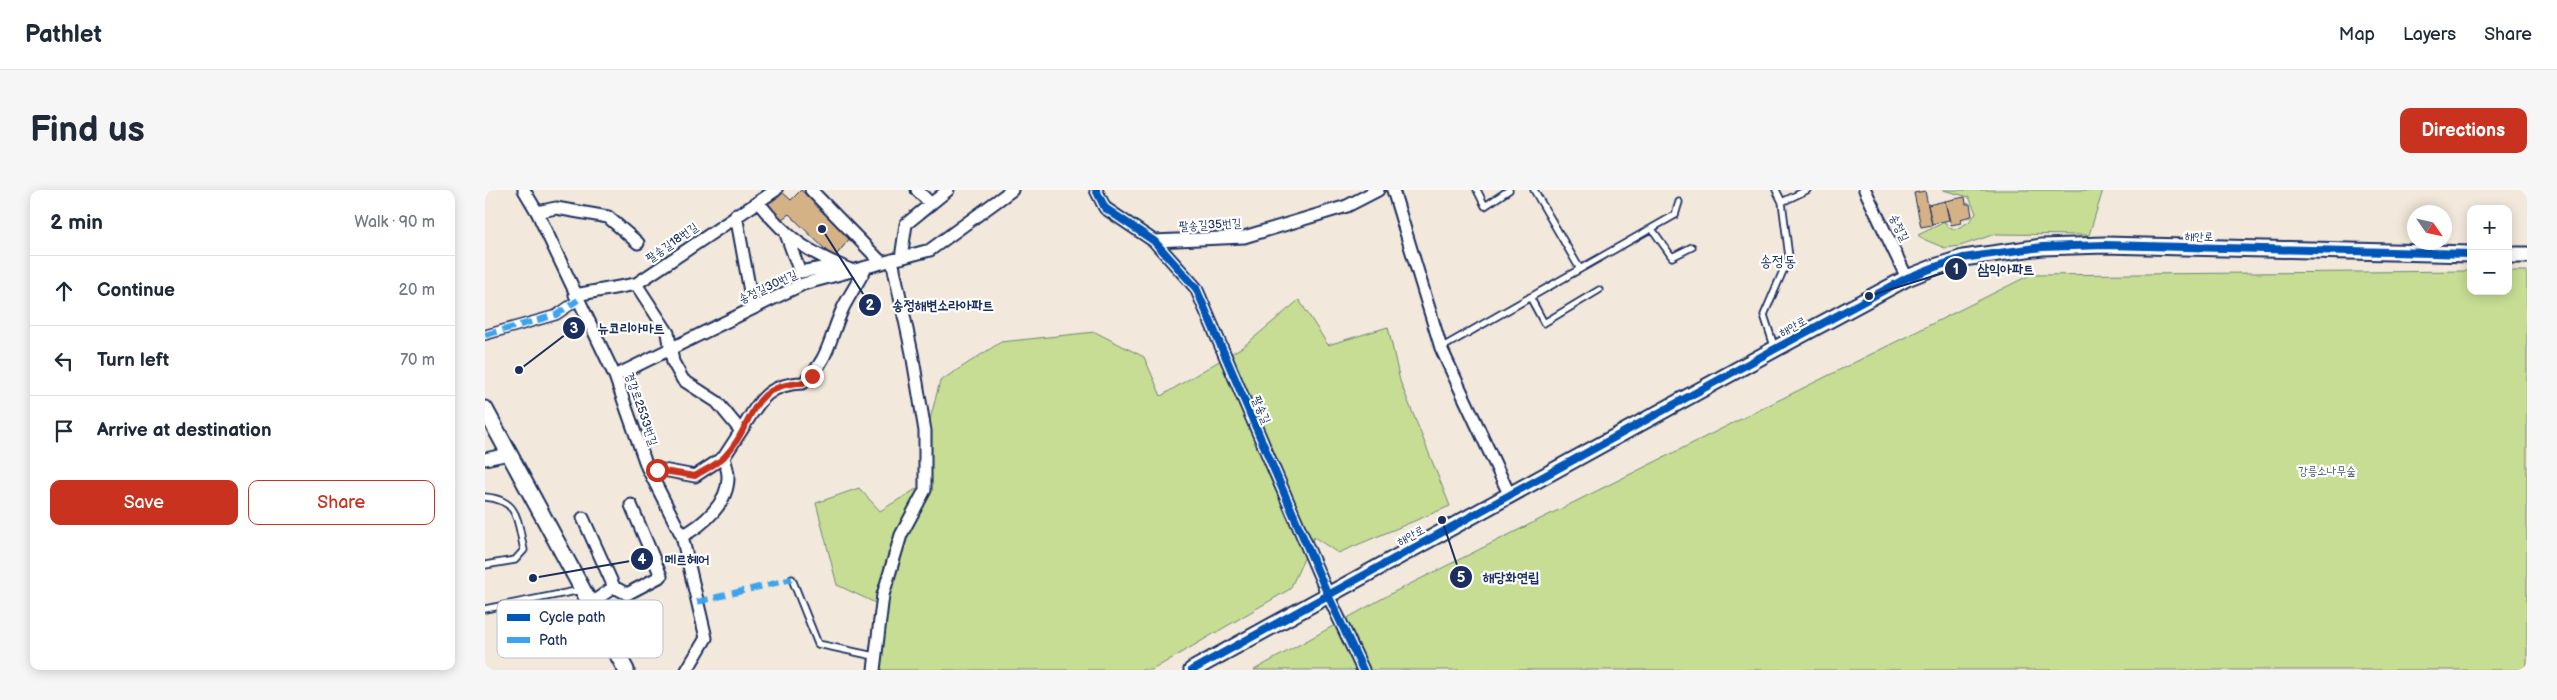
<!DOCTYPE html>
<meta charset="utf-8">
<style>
:root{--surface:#fff;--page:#f6f6f7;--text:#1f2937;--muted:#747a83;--line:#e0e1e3;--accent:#c8321e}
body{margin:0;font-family:"Balsamiq Sans","Poor Story",sans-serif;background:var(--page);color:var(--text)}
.controls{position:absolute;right:15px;top:15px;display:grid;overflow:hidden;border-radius:10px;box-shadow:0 2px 12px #0003}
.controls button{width:45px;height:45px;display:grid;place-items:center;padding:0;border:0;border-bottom:1px solid var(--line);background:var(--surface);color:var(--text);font:25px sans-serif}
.compass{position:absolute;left:1922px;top:15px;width:45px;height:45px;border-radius:50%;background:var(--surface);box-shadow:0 2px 12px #0003;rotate:124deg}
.stop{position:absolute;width:15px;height:15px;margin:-11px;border:4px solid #c8321e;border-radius:50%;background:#fff}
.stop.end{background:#c8321e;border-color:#fff;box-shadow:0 1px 5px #0008}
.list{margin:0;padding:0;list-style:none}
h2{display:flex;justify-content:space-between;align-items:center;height:65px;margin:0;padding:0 20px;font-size:21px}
h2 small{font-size:16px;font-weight:400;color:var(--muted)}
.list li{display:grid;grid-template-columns:32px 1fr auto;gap:15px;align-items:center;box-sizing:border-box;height:70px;padding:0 20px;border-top:1px solid var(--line)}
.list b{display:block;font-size:19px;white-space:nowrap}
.list em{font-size:16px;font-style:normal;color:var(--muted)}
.actions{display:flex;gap:10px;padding:15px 20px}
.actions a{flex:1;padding:11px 0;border:1px solid var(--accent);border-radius:10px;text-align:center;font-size:18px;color:var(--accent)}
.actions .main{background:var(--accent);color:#fff}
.icon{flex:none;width:28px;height:28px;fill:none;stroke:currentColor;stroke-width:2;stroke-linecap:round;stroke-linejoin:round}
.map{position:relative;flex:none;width:2042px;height:480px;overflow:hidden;border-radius:10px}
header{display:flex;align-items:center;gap:30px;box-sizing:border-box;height:70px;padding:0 25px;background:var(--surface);border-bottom:1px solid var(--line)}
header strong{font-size:24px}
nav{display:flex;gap:28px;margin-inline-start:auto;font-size:18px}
.intro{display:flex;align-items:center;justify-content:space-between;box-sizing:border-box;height:120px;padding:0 30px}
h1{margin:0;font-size:35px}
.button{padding:12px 22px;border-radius:10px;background:var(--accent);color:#fff;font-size:18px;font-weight:700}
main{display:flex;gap:30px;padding:0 30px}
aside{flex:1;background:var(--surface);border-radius:10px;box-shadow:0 2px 12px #0003}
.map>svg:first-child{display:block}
.green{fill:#c6dd93;stroke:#708678}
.building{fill:#d4b286;stroke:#1b2f5e}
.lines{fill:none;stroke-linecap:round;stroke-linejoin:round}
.service-casing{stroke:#1b2f5e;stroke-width:9}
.pedestrian-casing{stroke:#1b2f5e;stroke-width:12}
.minor-casing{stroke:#1b2f5e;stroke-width:15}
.tertiary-casing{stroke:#1b2f5e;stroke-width:19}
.service{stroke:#fff;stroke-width:5.5}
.pedestrian{stroke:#fff;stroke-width:9}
.minor{stroke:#fff;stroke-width:11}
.tertiary{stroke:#fff;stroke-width:15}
.quiet{stroke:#3da3ed;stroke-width:6;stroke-dasharray:12 6;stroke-linecap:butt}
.cycleway-casing{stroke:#fff;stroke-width:11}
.cycleway{stroke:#0057b8;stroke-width:8}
.route{stroke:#c8321e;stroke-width:6}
.labels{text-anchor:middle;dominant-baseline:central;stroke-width:4.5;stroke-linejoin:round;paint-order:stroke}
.street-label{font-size:12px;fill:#1b2f5e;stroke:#fff}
.park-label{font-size:12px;fill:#465a6b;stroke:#fff}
.quarter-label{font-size:15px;fill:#1b2f5e;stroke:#fff}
.key{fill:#fff;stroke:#bbc1cf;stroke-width:1}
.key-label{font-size:14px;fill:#1b2f5e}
.leader{fill:none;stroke:#1b2f5e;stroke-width:2}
.callout-dot{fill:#1b2f5e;stroke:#fff;stroke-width:2}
.mark-label{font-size:15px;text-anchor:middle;font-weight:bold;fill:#fff}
.callout-label{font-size:14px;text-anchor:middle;font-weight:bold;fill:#1b2f5e;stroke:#fff;stroke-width:4.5;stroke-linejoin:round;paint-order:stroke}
</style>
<header>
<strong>Pathlet</strong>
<nav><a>Map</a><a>Layers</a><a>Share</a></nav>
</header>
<div class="intro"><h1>Find us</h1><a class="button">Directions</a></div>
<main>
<aside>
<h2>2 min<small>Walk · 90 m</small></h2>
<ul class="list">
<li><svg class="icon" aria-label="ahead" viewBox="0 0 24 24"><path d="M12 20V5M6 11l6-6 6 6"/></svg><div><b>Continue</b></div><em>20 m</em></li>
<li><svg class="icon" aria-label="left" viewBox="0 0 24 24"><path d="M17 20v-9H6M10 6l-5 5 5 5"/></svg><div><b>Turn left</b></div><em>70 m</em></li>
<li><svg class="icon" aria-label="arrive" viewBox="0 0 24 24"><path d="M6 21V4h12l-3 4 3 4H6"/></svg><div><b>Arrive at destination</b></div></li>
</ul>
<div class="actions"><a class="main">Save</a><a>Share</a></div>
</aside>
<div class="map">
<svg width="2042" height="480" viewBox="0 0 2042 480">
<rect width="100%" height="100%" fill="#f2e8db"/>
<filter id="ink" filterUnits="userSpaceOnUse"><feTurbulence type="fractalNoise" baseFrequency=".02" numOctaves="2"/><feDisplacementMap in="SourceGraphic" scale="10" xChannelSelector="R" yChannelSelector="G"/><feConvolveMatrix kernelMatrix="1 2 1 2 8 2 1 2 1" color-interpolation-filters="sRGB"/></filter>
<g filter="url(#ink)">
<path class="green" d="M1458,0h160l-14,45 -94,-1 -35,12 -15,2 -22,-9 -5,-4 27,-13 3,5 8,2 13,-7 7,-9 -7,-16z
M1986,81v20h37v-20h19v399h-1273l140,-78 636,-317z
M814,110l29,45 60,-18 12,54 50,125 -112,47 -24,-16 -24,52 -138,81h-279l9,-64 -45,-21 -21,-82 43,-15 21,23 41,-25 3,-43 16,-62 61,-39 94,-10 49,25 17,39 83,-50z"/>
<path class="building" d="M316,0l49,48 -16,20 -45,-44 -7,5 -18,-17 17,-11 10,9z
M1440,1l7,34 -11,2 -7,-34z
M1480,7l1,7h4l2,12 -12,3 1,4 -10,2 -6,-24z
M1460,11l4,19 -17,4 -4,-19z"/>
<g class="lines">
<g class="service-casing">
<path id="service" d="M992,0l8,16 24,-16
M1049,0l46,79
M1291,0l6,12 25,-12
M1167,39l20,28 20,-10
M1045,107l14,26 55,-33
M956,158l234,-133 4,-13
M1290,159l-11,-34 25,-58 -7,-55
M0,307c35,3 32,24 39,53l-9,10 -30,5
M307,389l26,65 56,12
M0,419l96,-19"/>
</g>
<g class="pedestrian-casing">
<path id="pedestrian" d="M0,145l71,-20 22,-15"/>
</g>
<g class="minor-casing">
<path id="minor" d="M39,0l13,22 78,164 32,91 35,69 24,102 -19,32
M326,0l71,73
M432,0l14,14
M611,0l9,18 49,33 42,47 132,307 35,75
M908,0l48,158 69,148
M1380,0l42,88
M273,12c30,38 50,50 95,69
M52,22l19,-4 52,9 30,26
M251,25l17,93
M301,44l14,38 39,-7
M669,51l90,-4 103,-31 31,-16
M416,68l5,-34 42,-34
M151,94l32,49 5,29 10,18 34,22 24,29c18,-29 25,-47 62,-48 27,-24 26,-45 40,-75 7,-14 16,-27 23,-41
M90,105l61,-11 140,-94
M130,186l188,-92 127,-34 82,-60
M0,269l24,-5
M162,277l48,9 29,-19 17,-26
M98,328l31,69 -24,17
M197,346c21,-11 47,-33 46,-60 0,-6 -3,-13 -4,-19
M129,397l13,7 34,-18 -30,-71
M389,480l9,-75 18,-60 24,-45v-59l-13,-78 -20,-93"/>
</g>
<g class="tertiary-casing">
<path id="tertiary" d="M2023,65h19
M0,219l141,261
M707,480l583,-321 132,-71 28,-11 28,-9 79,-11 63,-2 366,9"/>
</g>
<use href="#service" class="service"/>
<use href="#pedestrian" class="pedestrian"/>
<use href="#minor" class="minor"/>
<use href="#tertiary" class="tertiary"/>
<path class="quiet" d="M0,145l71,-20 22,-15
M212,412l95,-23"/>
<g class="cycleway-casing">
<path id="cycleway" d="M611,0l9,18 49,33 42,47 132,307 35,75
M707,480l583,-321 132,-71 28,-11 28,-9 79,-11 63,-2 366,9"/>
</g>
<use href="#cycleway" class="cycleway"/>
</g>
</g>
<g class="lines" filter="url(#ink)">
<path class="route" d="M172,280l38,6c9,-6 21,-11 29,-19 31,-31 23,-73 79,-74l9,-7"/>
</g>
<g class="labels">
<g class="street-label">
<text transform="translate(725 35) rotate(-3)">팔송길35번길</text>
<text transform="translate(1414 38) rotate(64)">송정길</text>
<text transform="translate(1714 47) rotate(1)">해안로</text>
<text transform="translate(187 53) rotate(-35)">팔송길18번길</text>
<text transform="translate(283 97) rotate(-25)">송정길30번길</text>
<text transform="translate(1308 137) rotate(-28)">해안로</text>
<text transform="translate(156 219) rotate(71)">경강로2533번길</text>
<text transform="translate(776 220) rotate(67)">팔송길</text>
<text transform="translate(926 346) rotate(-28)">해안로</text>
</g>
<g class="park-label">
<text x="1842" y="281">강릉소나무숲</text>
</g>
<g class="quarter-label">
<text x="1293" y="71">송정동</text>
</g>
</g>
<rect x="12" y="410" width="166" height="58" rx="8" class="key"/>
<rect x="22" y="424" width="23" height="7" fill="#0057b8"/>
<rect x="22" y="447" width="23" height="6" fill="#3da3ed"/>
<g class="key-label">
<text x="54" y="432">Cycle path</text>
<text x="54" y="455">Path</text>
</g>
<path class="leader" d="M1384 106L1471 79M337 39L385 115M34 180L89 138M48 388L157 369M957 330L976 387"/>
<g class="callout-dot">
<circle cx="1384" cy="106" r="5"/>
<circle cx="337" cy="39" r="5"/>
<circle cx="34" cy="180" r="5"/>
<circle cx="48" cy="388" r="5"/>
<circle cx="957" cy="330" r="5"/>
<circle cx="1471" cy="79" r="12"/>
<circle cx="385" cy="115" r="12"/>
<circle cx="89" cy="138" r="12"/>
<circle cx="157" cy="369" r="12"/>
<circle cx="976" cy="387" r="12"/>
</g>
<g class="mark-label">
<text x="1471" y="84">1</text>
<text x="385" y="120">2</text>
<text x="89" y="143">3</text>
<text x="157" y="374">4</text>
<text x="976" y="392">5</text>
</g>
<g class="callout-label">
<text x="1521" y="84">삼익아파트</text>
<text x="458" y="120">송정해변소라아파트</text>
<text x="146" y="143">뉴코리아마트</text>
<text x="202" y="374">메르헤어</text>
<text x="1026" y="392">해당화연립</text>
</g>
</svg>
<div class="controls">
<button>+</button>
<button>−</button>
</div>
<svg class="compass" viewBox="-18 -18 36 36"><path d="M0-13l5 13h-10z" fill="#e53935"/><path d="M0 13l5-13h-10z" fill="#747a83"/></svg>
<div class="stop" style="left:172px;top:280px"></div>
<div class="stop end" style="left:327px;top:186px"></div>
</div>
</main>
